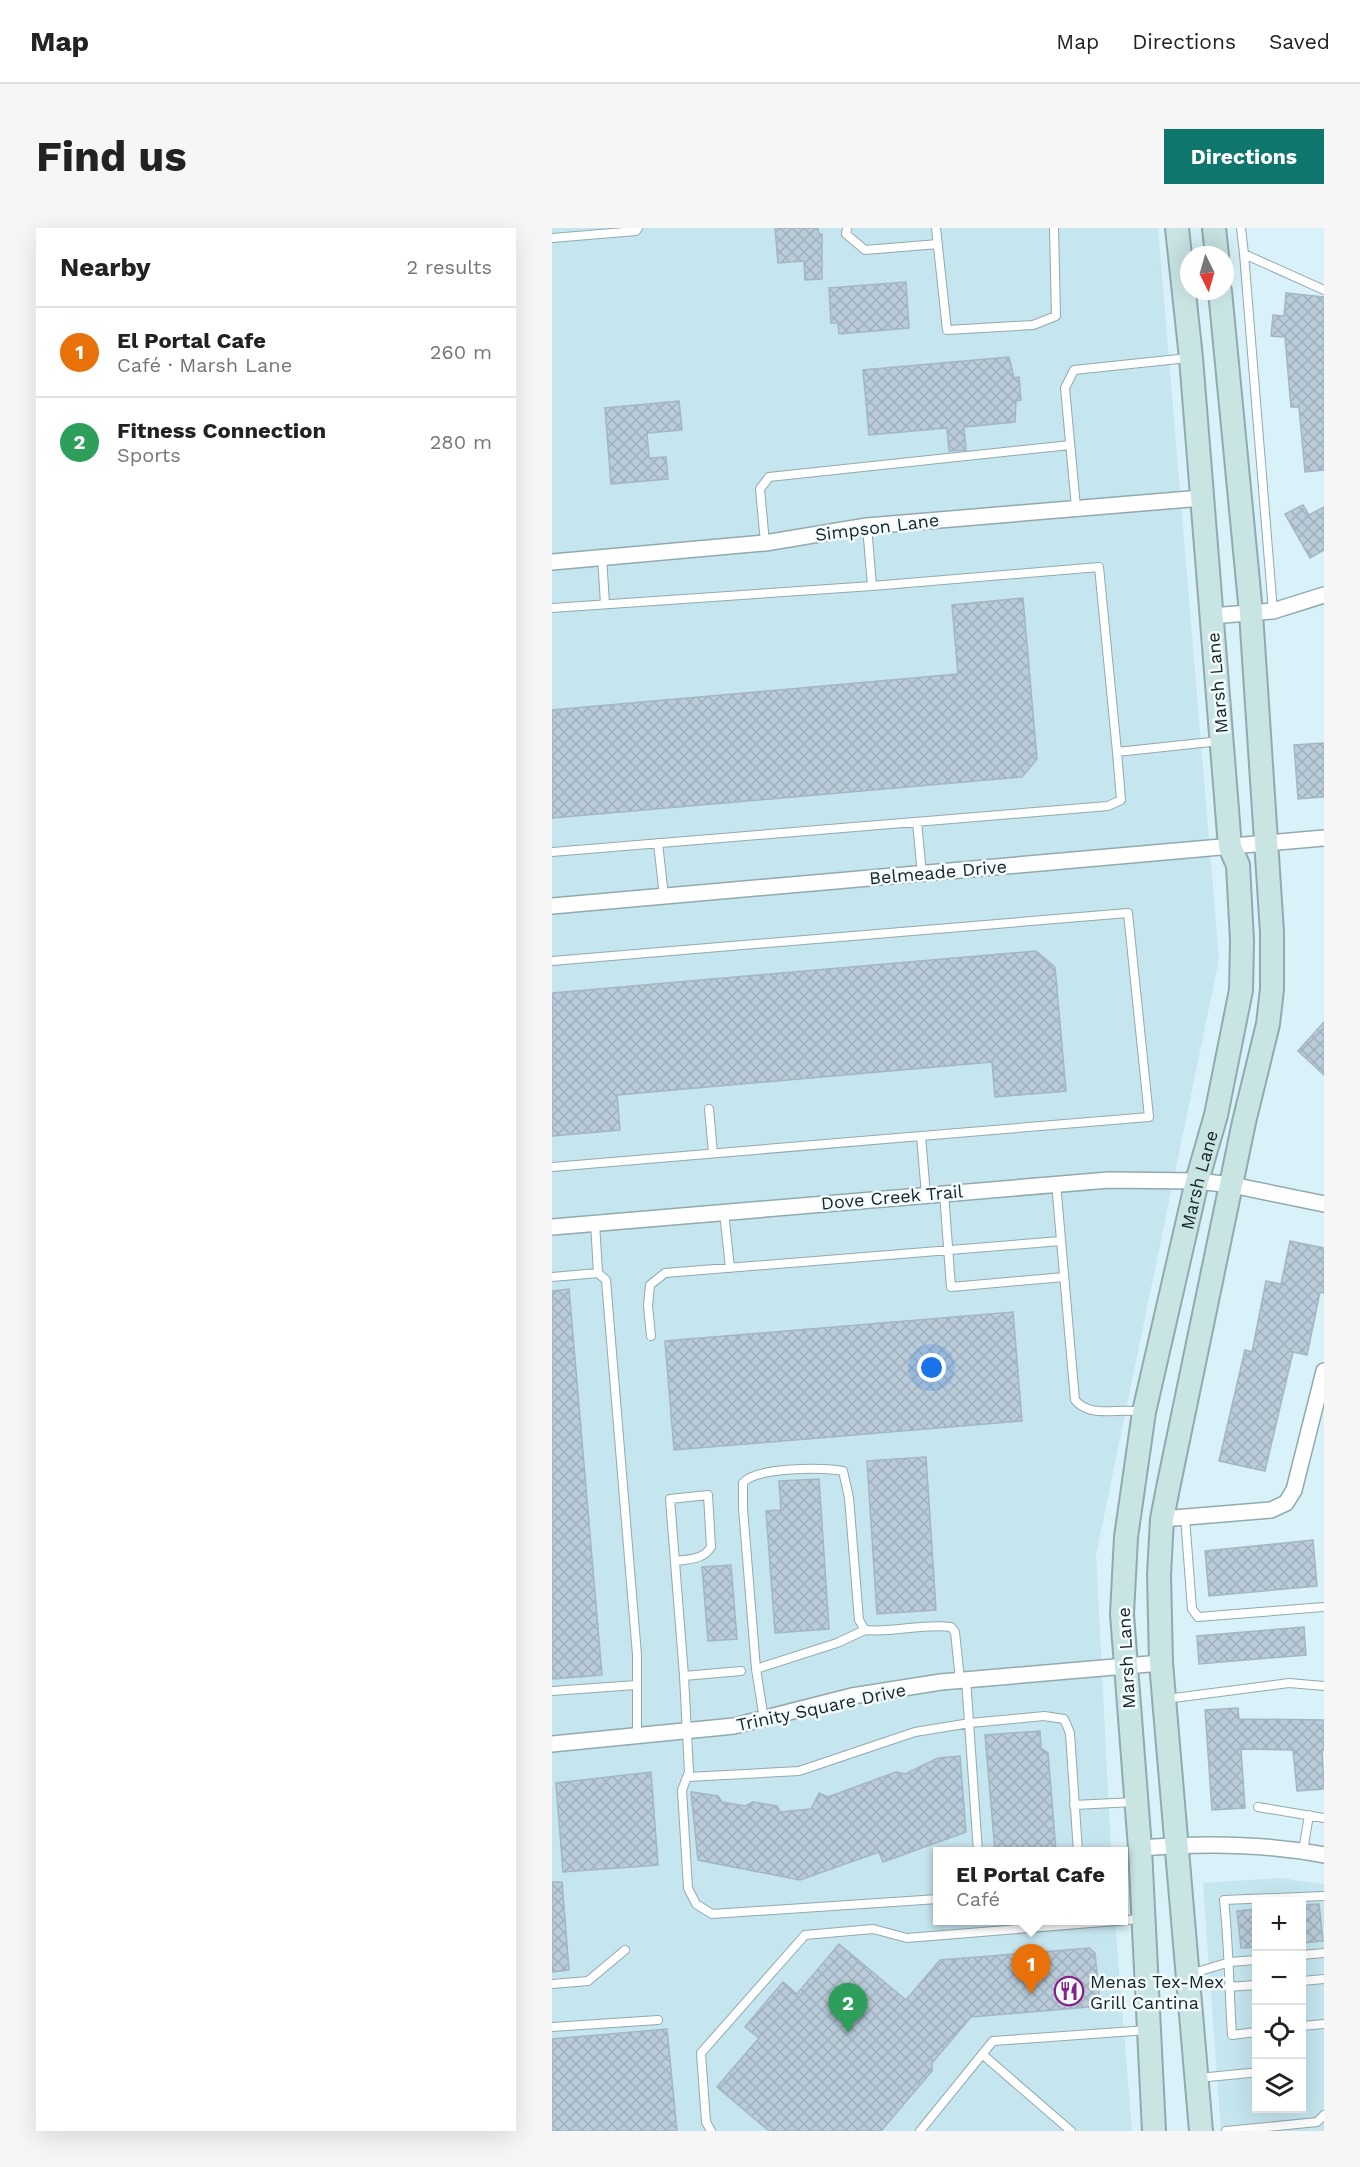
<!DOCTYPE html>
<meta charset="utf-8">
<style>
:root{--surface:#fff;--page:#f6f6f6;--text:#222;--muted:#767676;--line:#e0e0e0;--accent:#0f766e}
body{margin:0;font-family:"Work Sans",sans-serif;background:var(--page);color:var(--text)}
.controls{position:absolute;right:18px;bottom:18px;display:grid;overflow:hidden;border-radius:0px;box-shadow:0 6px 24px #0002}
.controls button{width:54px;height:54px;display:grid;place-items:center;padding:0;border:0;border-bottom:2px solid var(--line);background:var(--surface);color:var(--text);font:30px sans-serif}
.compass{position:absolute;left:628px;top:18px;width:54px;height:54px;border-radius:50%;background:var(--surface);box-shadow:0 6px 24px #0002;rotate:175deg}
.you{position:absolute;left:380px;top:1140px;width:21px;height:21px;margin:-15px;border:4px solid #fff;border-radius:50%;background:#1a73e8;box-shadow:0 0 0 9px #1a73e833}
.badge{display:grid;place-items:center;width:39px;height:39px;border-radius:50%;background:var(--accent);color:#fff;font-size:20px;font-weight:700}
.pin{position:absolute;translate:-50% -50px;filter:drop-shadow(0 2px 3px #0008)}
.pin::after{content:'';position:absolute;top:32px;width:21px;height:18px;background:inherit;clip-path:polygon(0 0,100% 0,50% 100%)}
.popup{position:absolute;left:381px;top:1619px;width:195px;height:78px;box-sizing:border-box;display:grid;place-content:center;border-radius:0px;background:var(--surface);filter:drop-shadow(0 2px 4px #0005);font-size:20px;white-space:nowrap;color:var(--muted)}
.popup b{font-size:22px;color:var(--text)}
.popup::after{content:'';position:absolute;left:50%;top:100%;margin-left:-12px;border:12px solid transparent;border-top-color:var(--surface)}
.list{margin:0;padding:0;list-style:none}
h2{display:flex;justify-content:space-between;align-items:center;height:78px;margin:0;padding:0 24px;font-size:26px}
h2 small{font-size:20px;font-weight:400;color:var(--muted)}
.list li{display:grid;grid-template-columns:39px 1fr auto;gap:18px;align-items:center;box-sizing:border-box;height:90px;padding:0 24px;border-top:2px solid var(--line)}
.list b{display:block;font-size:22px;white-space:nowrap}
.list p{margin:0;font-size:20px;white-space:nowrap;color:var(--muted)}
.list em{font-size:20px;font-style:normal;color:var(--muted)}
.icon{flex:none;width:33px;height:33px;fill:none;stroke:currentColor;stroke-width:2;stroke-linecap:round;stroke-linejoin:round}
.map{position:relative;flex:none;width:772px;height:1903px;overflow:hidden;border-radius:0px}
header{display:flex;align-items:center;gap:36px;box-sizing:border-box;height:84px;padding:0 30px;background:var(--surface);border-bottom:2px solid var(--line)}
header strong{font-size:28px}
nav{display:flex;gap:33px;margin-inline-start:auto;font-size:21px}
.intro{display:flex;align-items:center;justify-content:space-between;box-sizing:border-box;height:144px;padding:0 36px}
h1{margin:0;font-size:42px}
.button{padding:15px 27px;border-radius:0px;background:var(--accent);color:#fff;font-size:21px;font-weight:700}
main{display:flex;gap:36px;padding:0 36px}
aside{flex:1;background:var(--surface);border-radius:0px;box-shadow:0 6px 24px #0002}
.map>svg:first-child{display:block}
.built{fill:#c5e5ef;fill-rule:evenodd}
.building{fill:url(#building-cross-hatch);stroke:#a4b6c3;stroke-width:1.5}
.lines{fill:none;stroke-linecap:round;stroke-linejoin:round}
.service-casing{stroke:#92a9af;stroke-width:10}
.minor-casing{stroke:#92a9af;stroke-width:18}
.secondary-casing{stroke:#92a9af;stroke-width:26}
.service{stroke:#fff;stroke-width:8}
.minor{stroke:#fff;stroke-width:15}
.secondary{stroke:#c8e4e3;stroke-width:22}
.labels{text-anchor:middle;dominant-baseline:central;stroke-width:5;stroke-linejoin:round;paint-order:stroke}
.street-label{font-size:18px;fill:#1a2325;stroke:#f2fbfe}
.poi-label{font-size:18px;fill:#1a2325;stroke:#f2fbfe;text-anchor:start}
</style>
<header>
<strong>Map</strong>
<nav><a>Map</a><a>Directions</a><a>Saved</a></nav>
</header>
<div class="intro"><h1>Find us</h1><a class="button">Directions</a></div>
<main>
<aside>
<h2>Nearby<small>2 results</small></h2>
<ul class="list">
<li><span class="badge" style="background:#e8710a">1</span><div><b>El Portal Cafe</b><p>Café · Marsh Lane</p></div><em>260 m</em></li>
<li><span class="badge" style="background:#2e9e5b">2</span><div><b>Fitness Connection</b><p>Sports</p></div><em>280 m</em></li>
</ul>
</aside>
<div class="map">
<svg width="772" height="1903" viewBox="0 0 772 1903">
<defs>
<pattern id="building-cross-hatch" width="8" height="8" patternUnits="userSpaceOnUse" patternTransform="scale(1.5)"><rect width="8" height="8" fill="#baccda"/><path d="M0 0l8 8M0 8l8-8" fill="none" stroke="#9fafbb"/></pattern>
</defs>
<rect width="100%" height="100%" fill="#d9f1f8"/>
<path class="built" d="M0,0h606l61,731 -123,596 15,296 -173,1v68l177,1 17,210h-580z
M728,1650l44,6v247h-103l-18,-248zM704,1674h46v206h-46z"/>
<path class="building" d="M223,0h43l1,6h3v45l-17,1 -1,-19 -26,2z
M354,54l3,46 -70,6 -1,-11h-7l-2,-35z
M734,65l38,4v173l-19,2 -6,-65h-8l-6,-70 -14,-1 2,-21 11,1z
M457,129l5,21 5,-1 2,23 -5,1 -1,21 -51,5 2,23 -17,1 -2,-23 -78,7 -6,-65z
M127,173l3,29 -35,3 2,25 17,-1 2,22 -57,5 -6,-76z
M751,277l6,10 15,-8v43l-14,8 -25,-44z
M471,370l14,161 -15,18 -470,41v-108l406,-36 -6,-69z
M772,515v54l-26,2 -4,-54z
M484,723l19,16 11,124 -71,6 -3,-35 -375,33 3,35 -68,6v-143z
M772,794v53l-26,-24z
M738,1013l34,7v45l-4,-1 -13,63 -14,-3 -28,119 -46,-10 26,-111 7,2 14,-71 15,3z
M17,1061l33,386 -50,4v-388z
M461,1084l9,109 -348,29 -9,-109z
M374,1229l10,153 -59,4 -10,-153z
M267,1251l10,150 -54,4 -9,-122 15,-1 -2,-29z
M761,1312l4,46 -108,10 -4,-45z
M179,1337l6,74 -29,2 -6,-74z
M752,1399l2,28 -107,9 -2,-28z
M686,1480l1,11 85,1v30h-2l2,39 -27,2 -4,-41 -52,-1 4,59 -33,2 -7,-100z
M488,1503l1,17 7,5 8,98h-61l-10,-116z
M408,1528l6,76 -83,30 -4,-10 -79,28 -102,-20 -7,-68 27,4 4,6 23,4 8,-4 24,4 3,6 31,-3 8,-16 9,4 68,-25 9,2 33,-16z
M99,1544l7,93 -95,7 -7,-89z
M0,1654h10l7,88 -17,2z
M767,1676l4,37 -21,2v-38z
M705,1681v38l-16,1 -4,-37z
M287,1716l67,56 34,-40 149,-12 6,5 5,53 -129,11 -39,46v8l-51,60h-112l-52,-44 42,-49 -14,-11 38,-45 14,12z
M115,1801l10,102h-125v-92z"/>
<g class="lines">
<g class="service-casing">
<path id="service" d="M295,0l-1,6 19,16 73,-6
M384,0l11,102 86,-5 23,-9 -2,-88
M689,0l3,26 80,36
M0,10l84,-7 2,-3
M692,26l29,357
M524,279l-11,-119 9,-18 114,-12
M213,315l-5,-54 9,-12 301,-32
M50,329l3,47
M320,358l227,-19 18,185
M0,380l320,-22 -5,-60
M365,594l5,52
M106,615l6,53
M0,624l556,-46 13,-6 -4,-48 103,-11
M0,733l576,-48 21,204 -228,19
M157,881l4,44
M0,939l369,-31 5,59
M504,955l19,217c16,19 44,7 67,12
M392,965l7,94 113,-10
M172,984l6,56
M43,995l3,50
M0,1049l46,-4 8,7 31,375v81
M99,1108l-3,-30 2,-21 15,-12 396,-32
M633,1289l7,92 6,8 126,-10
M123,1333c14,-2 28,-1 36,-14l-3,-52 -38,4 14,177
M204,1441l81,-26 28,-13
M189,1443l-57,5 5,96 -7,18 6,98 8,16 16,10 226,-15
M414,1451l12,173
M0,1463l84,-6
M614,1471l123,-16 35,3
M212,1491l-8,-50 -13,-161v-25c12,-16 81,-16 100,-12l6,27 10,122 6,10c29,3 57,-7 86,-3l4,5 5,48
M136,1549l111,-6 116,-39 55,-9 74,-7 20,3 6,14 8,119
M522,1577l60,-3
M706,1579l66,11
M751,1623l6,-36
M750,1727l22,-2
M638,1746l40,-12 26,-2
M750,1753l22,-2
M0,1756l36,-3 37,-31
M676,1759l28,-2
M750,1798l22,-2
M0,1799l106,-7
M704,1804l-24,3c-3,-46 -3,-90 -8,-135l100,-4
M430,1826l89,77
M646,1850l52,-5
M159,1903l-5,-9 -5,-69 104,-118 68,-6 34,9 233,-19
M368,1903l73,-90 155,-11
M674,1903l91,-9 7,-7"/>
</g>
<g class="minor-casing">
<path id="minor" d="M0,334l213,-19 102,-17 335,-28
M660,388l61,-5 51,-16
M0,678l772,-68
M0,999l557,-47 88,1 35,4 92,19
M610,1291l109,-9 15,-7 8,-13 30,-119
M0,1516l182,-18 118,-30 89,-14 220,-19
M588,1620c61,-5 123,-5 184,7"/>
</g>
<g class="secondary-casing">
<g id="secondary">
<path d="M662,0l3,27"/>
<path id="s1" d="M602,1903l-14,-283 -18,-234 4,-77 18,-125 53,-231 19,-66 25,-125 1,-49 -4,-76 -8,-18 -39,-489 -14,-130"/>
<path d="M649,1903l-40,-468 -2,-88 3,-56 6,-31 76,-366 24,-98 4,-35v-57l-21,-319 -31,-322"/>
</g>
</g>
<use href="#service" class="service"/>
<use href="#minor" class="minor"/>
<use href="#secondary" class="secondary"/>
</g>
<defs>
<g id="restaurant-ring" transform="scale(1.5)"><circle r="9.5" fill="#f2fbfe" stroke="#862189" stroke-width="1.5"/><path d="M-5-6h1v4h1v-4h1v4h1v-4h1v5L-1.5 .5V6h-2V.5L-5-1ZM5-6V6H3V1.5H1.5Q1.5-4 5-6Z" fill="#862189"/></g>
</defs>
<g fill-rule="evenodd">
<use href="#restaurant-ring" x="517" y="1763"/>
</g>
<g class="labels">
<g class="street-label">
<text transform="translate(325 299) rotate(-7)">Simpson Lane</text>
<text transform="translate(665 455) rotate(-95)">Marsh Lane</text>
<text transform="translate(386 644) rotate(-5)">Belmeade Drive</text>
<text stroke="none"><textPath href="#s1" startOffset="960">Marsh Lane</textPath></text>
<text transform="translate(340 969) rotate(-5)">Dove Creek Trail</text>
<text transform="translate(574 1430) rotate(-93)">Marsh Lane</text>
<text transform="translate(269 1479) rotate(-12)">Trinity Square Drive</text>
</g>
<g class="poi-label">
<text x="538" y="1753">Menas Tex-Mex<tspan x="538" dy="21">Grill Cantina</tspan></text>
</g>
</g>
</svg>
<div class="controls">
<button>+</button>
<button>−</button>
<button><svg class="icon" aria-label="locate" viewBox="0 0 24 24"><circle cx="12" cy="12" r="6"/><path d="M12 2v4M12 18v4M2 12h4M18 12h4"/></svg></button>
<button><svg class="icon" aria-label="layers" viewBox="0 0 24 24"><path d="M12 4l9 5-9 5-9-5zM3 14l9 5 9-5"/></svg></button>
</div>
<svg class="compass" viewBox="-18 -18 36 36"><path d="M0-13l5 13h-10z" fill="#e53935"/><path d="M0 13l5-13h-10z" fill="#767676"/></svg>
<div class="you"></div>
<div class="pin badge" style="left:479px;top:1766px;background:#e8710a">1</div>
<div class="popup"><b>El Portal Cafe</b>Café</div>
<div class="pin badge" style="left:296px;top:1805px;background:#2e9e5b">2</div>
</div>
</main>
